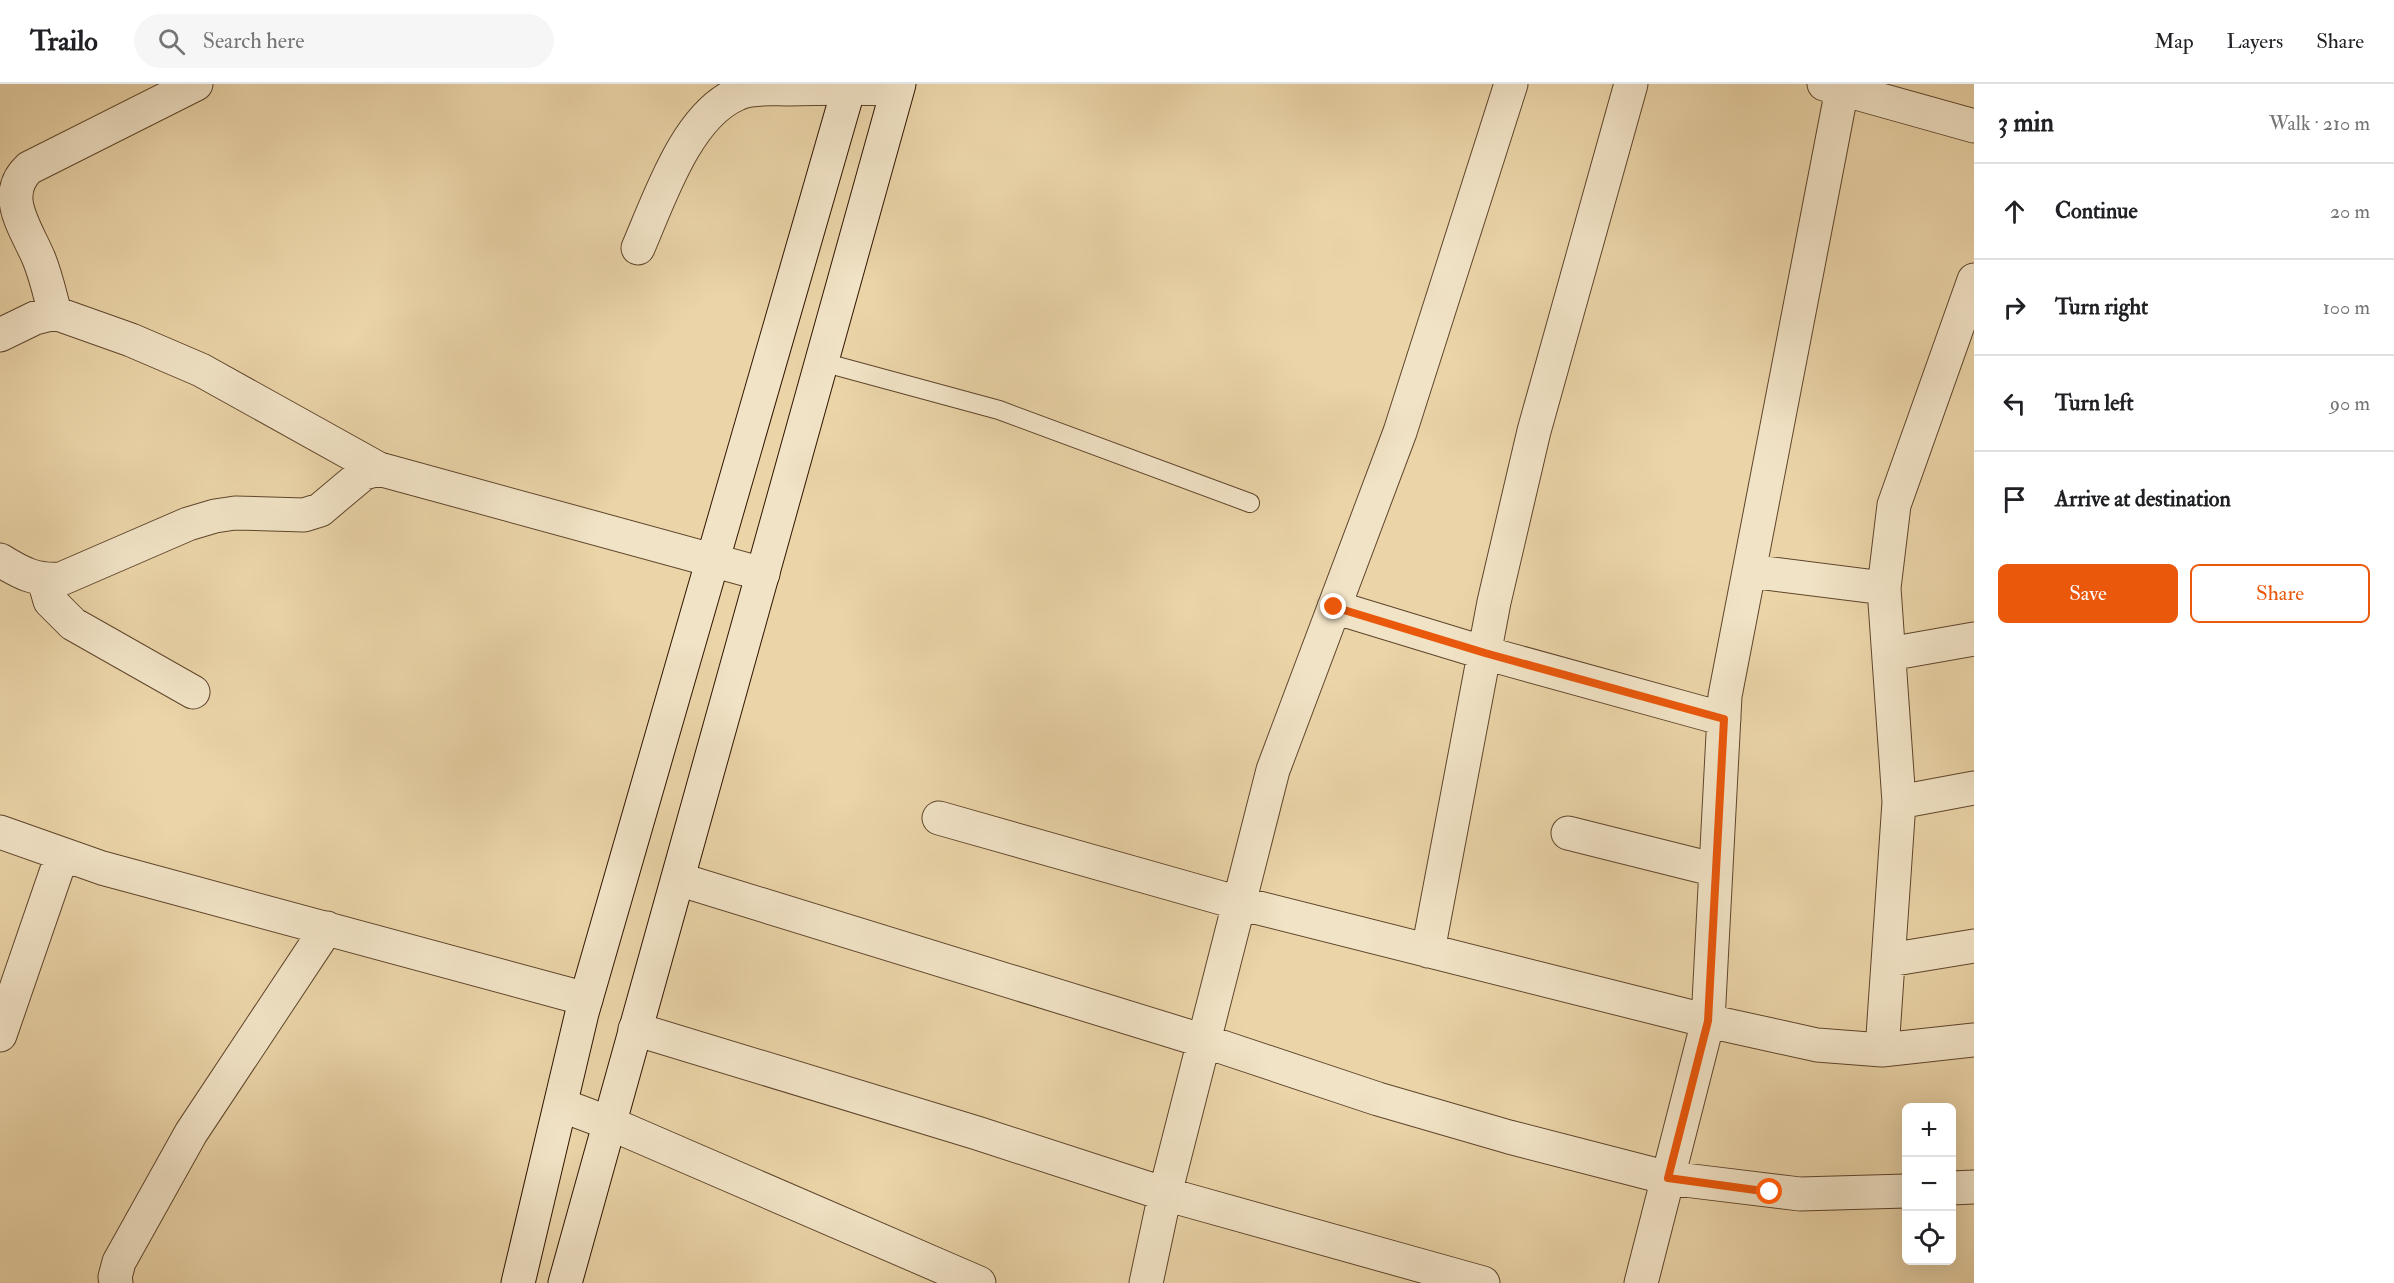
<!DOCTYPE html>
<meta charset="utf-8">
<style>
:root{--surface:#fff;--page:#f6f6f6;--text:#202124;--muted:#757577;--line:#e0e0e0;--accent:#ea580c}
body{margin:0;font-family:"IM FELL Double Pica",serif;background:var(--page);color:var(--text)}
.controls{position:absolute;right:18px;bottom:18px;display:grid;overflow:hidden;border-radius:9px;box-shadow:0 6px 24px #0002}
.controls button{width:54px;height:54px;display:grid;place-items:center;padding:0;border:0;border-bottom:2px solid var(--line);background:var(--surface);color:var(--text);font:30px sans-serif}
.stop{position:absolute;width:18px;height:18px;margin:-14px;border:4px solid #ea580c;border-radius:50%;background:#fff}
.stop.end{background:#ea580c;border-color:#fff;box-shadow:0 2px 6px #0008}
.list{margin:0;padding:0;list-style:none}
h2{display:flex;justify-content:space-between;align-items:center;height:78px;margin:0;padding:0 24px;font-size:26px}
h2 small{font-size:20px;font-weight:400;color:var(--muted)}
.list li{display:grid;grid-template-columns:39px 1fr auto;gap:18px;align-items:center;box-sizing:border-box;height:96px;padding:0 24px;border-top:2px solid var(--line)}
.list b{display:block;font-size:22px;white-space:nowrap}
.list em{font-size:20px;font-style:normal;color:var(--muted)}
.actions{display:flex;gap:12px;padding:18px 24px}
.actions a{flex:1;padding:14px 0;border:2px solid var(--accent);border-radius:9px;text-align:center;font-size:21px;color:var(--accent)}
.actions .main{background:var(--accent);color:#fff}
.icon{flex:none;width:33px;height:33px;fill:none;stroke:currentColor;stroke-width:2;stroke-linecap:round;stroke-linejoin:round}
.map{position:relative;flex:none;width:1974px;height:1199px;overflow:hidden}
header{display:flex;align-items:center;gap:36px;box-sizing:border-box;height:84px;padding:0 30px;background:var(--surface);border-bottom:2px solid var(--line)}
header strong{font-size:28px}
nav{display:flex;gap:33px;margin-inline-start:auto;font-size:21px}
.search{width:420px;height:54px;background:var(--page);display:flex;align-items:center;gap:15px;box-sizing:border-box;padding:0 21px;border-radius:33px;color:var(--muted);font-size:22px}
main{display:flex}
aside{flex:1;background:var(--surface)}
.map>svg:first-child{display:block}
.lines{fill:none;stroke-linecap:round;stroke-linejoin:round}
.lane-casing{stroke:#5f452b;stroke-width:20}
.street-casing{stroke:#5f452b;stroke-width:35}
.secondary-casing{stroke:#311501;stroke-width:35}
.lane{stroke:#f1e3c6;stroke-width:18}
.street{stroke:#f1e3c6;stroke-width:33}
.secondary{stroke:#f1e3c6;stroke-width:33}
.route{stroke:#ea580c;stroke-width:8}
</style>
<header>
<strong>Trailo</strong>
<div class="search"><svg class="icon" aria-label="search" viewBox="0 0 24 24"><circle cx="10" cy="10" r="6"/><path d="M15 15l6 6"/></svg>Search here</div>
<nav><a>Map</a><a>Layers</a><a>Share</a></nav>
</header>
<main>
<div class="map">
<svg width="1974" height="1199" viewBox="0 0 1974 1199">
<rect width="100%" height="100%" fill="#ead4a8"/>
<filter id="stains"><feTurbulence type="fractalNoise" baseFrequency=".00333" numOctaves="4"/><feColorMatrix values="0 0 0 0 .2 0 0 0 0 .09 0 0 0 0 .02 0 0 0 .5 -.17"/></filter>
<radialGradient id="worn" r=".72"><stop offset=".6" stop-color="#630" stop-opacity="0"/><stop offset="1" stop-color="#630" stop-opacity=".3"/></radialGradient>
<g class="lines">
<g class="lane-casing">
<path id="lane" d="M822,278l177,48 251,93"/>
</g>
<g class="street-casing">
<path id="street" d="M1824,0l150,42
M638,164c21,-48 48,-132 99,-154 14,-7 35,-5 50,-5 37,-1 74,-1 110,0
M55,229c-5,-18 -9,-37 -16,-54 -13,-31 -39,-64 -10,-91l167,-84
M0,251l35,-17 20,-5 76,27 70,30 178,99
M0,476c21,13 36,21 61,19l127,-55 27,-8 20,-3 69,2 16,-5 44,-37 15,-4 384,105
M1749,487l135,17
M44,496l6,21 23,23 120,68
M1334,523l151,46 239,66
M1889,570l85,-15
M1899,718l75,-14
M939,734l300,85 469,118 109,24 65,5 92,-10
M0,748l102,36 484,131
M1568,749l148,37
M678,795l526,162 174,58 131,38 159,41 132,16 106,-3
M1428,867l66,-349 40,-171 97,-347
M1889,876l85,-14
M635,945l342,104 188,61 318,89
M0,951l62,-180
M1882,966l17,-248 -15,-214 10,-83 80,-225
M561,1021l48,18 370,160
M1952,1104l22,-1
M116,1199l-1,-6 4,-15 72,-129 136,-205
M1146,1199l19,-89 108,-424 127,-338 111,-348
M1641,1199l67,-262 17,-325 117,-607"/>
</g>
<g class="secondary-casing">
<path id="secondary" d="M518,1199l64,-270 268,-929
M565,1199l334,-1199"/>
</g>
<use href="#lane" class="lane"/>
<use href="#street" class="street"/>
<use href="#secondary" class="secondary"/>
</g>
<g class="lines">
<path class="route" d="M1334,523l151,46 239,66 -16,302 -40,157 102,14"/>
</g>
<rect width="100%" height="100%" filter="url(#stains)"/>
<rect width="100%" height="100%" fill="url(#worn)"/>
</svg>
<div class="controls">
<button>+</button>
<button>−</button>
<button><svg class="icon" aria-label="locate" viewBox="0 0 24 24"><circle cx="12" cy="12" r="6"/><path d="M12 2v4M12 18v4M2 12h4M18 12h4"/></svg></button>
</div>
<div class="stop" style="left:1770px;top:1108px"></div>
<div class="stop end" style="left:1334px;top:523px"></div>
</div>
<aside>
<h2>3 min<small>Walk · 210 m</small></h2>
<ul class="list">
<li><svg class="icon" aria-label="ahead" viewBox="0 0 24 24"><path d="M12 20V5M6 11l6-6 6 6"/></svg><div><b>Continue</b></div><em>20 m</em></li>
<li><svg class="icon" aria-label="right" viewBox="0 0 24 24"><path d="M7 20v-9h11M14 6l5 5-5 5"/></svg><div><b>Turn right</b></div><em>100 m</em></li>
<li><svg class="icon" aria-label="left" viewBox="0 0 24 24"><path d="M17 20v-9H6M10 6l-5 5 5 5"/></svg><div><b>Turn left</b></div><em>90 m</em></li>
<li><svg class="icon" aria-label="arrive" viewBox="0 0 24 24"><path d="M6 21V4h12l-3 4 3 4H6"/></svg><div><b>Arrive at destination</b></div></li>
</ul>
<div class="actions"><a class="main">Save</a><a>Share</a></div>
</aside>
</main>
